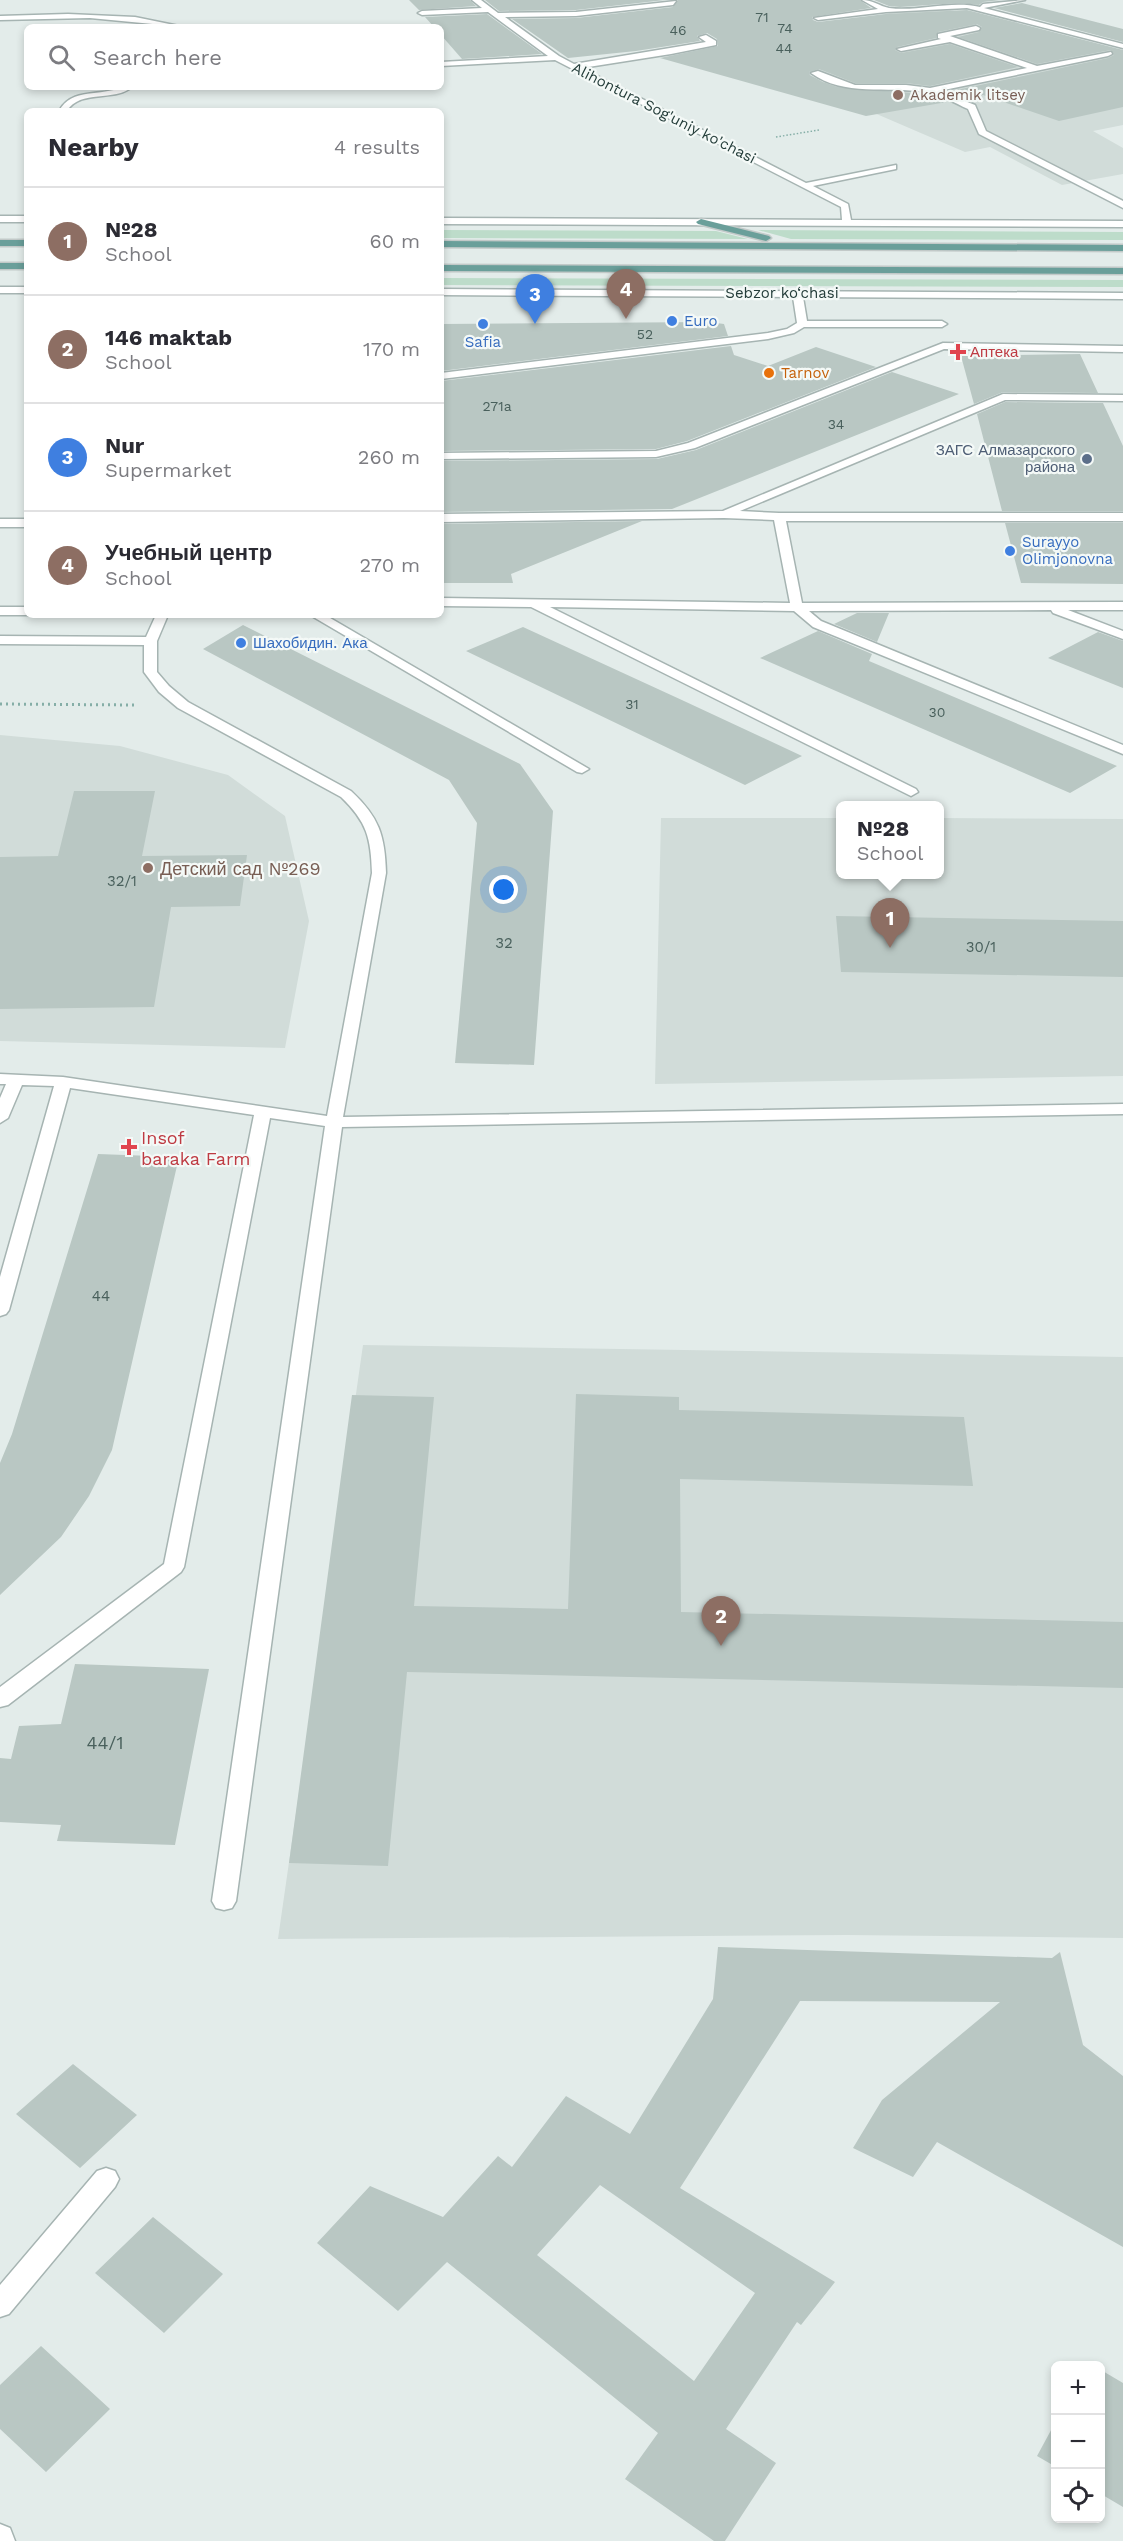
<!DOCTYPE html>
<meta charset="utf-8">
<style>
:root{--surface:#fff;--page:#f7f7f7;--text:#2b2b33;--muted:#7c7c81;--line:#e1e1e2;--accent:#7c3aed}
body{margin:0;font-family:"Work Sans",sans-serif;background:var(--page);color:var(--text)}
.controls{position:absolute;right:18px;bottom:18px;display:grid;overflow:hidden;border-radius:9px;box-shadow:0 3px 9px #0003}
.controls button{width:54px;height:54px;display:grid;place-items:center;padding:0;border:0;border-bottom:2px solid var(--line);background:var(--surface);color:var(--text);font:30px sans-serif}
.you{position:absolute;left:504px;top:890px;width:21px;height:21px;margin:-15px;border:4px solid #fff;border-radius:50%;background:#1a73e8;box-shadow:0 0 0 9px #1a73e833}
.badge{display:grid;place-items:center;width:39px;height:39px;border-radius:50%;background:var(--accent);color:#fff;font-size:20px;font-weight:700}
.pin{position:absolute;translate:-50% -50px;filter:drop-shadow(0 2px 3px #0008)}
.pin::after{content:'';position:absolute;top:32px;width:21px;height:18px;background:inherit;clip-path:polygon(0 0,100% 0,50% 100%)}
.popup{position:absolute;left:836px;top:801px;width:108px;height:78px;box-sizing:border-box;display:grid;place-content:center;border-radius:9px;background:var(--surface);filter:drop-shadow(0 2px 4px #0005);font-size:20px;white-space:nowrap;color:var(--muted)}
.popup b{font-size:22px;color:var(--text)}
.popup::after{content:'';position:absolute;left:50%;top:100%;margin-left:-12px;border:12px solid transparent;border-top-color:var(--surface)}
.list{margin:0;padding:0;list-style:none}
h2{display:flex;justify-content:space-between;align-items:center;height:78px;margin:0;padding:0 24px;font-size:26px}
h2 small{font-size:20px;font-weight:400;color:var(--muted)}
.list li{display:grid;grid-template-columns:39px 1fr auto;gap:18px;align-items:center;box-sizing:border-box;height:108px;padding:0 24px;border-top:2px solid var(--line)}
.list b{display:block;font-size:22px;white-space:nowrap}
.list p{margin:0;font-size:20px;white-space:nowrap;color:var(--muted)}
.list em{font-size:20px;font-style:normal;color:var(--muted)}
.icon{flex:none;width:33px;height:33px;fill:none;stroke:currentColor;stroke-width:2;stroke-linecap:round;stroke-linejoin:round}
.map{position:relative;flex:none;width:1123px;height:2541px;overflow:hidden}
.search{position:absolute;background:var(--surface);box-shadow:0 3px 9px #0003;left:24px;top:24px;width:420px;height:66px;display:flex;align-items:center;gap:15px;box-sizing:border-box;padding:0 21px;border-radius:9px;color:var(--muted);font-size:22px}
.panel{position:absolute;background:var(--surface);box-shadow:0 3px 9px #0003;left:24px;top:108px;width:420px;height:510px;border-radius:9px}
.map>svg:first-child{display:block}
.built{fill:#d1dcd9}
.green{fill:#bddcca}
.building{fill:#b9c7c3;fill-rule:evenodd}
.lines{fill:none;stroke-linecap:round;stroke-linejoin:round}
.minor-casing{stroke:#a6b4b2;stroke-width:3}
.major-casing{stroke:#c2c9c8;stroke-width:3}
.path-far1{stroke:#85aea7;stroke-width:1.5;stroke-dasharray:1.5 2;stroke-linecap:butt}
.path{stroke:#85aea7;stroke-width:3;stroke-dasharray:2 4;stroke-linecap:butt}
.minor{fill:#fff;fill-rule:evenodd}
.major{fill:#6a9f9a;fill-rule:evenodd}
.education-dot{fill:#8d6e63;stroke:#f4f9f7;stroke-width:2}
.shop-dot{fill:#3f7fe0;stroke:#f4f9f7;stroke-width:2}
.health-dot{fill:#e0444e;stroke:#f4f9f7;stroke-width:2}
.food-dot{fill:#e8710a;stroke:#f4f9f7;stroke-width:2}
.service-dot{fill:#5c6f8a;stroke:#f4f9f7;stroke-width:2}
.labels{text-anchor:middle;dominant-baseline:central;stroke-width:4.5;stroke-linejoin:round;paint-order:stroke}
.far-number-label{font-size:14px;fill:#49605c}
.far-education-label{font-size:15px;fill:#785e54;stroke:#f4f9f7;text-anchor:start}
.far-street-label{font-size:15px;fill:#243d3a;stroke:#f4f9f7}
.far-shop-label{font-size:15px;fill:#366cbe;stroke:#f4f9f7;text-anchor:start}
.far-health-label{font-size:15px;fill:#be3a42;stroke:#f4f9f7;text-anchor:start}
.far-food-label{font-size:15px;fill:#c56008;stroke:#f4f9f7;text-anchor:start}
.far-service-label{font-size:15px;fill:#4e5e75;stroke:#f4f9f7;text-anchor:end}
.number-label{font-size:15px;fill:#49605c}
.education-label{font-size:18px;fill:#785e54;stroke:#f4f9f7;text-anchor:start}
.health-label{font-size:18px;fill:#be3a42;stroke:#f4f9f7;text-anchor:start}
.near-number-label{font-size:18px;fill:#49605c}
</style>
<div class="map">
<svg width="1123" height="2541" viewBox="0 0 1123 2541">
<rect width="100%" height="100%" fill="#e3ecea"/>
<path class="built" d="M942,8l181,44v73l-30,6 30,17v26l-61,11 -72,-38 -25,5 -121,-52 -26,-23 -83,-33 160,-32z
M0,735l120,11 108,29 57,41 24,105 -24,127 -285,-7z
M661,818h179v56h100v-56l183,1v257l-468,8z
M363,1345l760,12v581l-276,-3 -569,4z"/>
<path class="green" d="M441,230l275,1 32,8 -307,-1z
M758,230l365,2v8l-332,-1z
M441,278l682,2v7l-682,-2z"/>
<path class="building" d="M409,0h61l6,6 -57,4z
M485,0h180l-89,10 -77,1z
M678,0h182l11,8 -59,9 1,3 5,2 68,-8 81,-4 156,40v57l-64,14 -76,-26 -19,3 -17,-6 161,-34 6,-3 -3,-5 -74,14 -79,-27 21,-5 3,-5 -5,-3 -39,8 -2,6 -39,9 -2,3 6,3 49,-9 68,23 -88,19 -24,-3h-51l-36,-14 -10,3 1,3 13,7 14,5 88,7 22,8 -81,14 -206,-58 58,-12 -1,-7 -10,-6 -10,3 3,5 -64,10 -68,7 -56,-39 64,-1 97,-11z
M874,0h127l-18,2 -4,3 -22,-2 -57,4 -11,-1z
M1022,3l101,26v13l-129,-34z
M487,14l55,40 -80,5 -21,-24v-8h-7l-9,-10z
M709,322l15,2 4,12 -287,35v-47z
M731,346l3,9 34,11 48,-19 60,20 -189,74 -31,8 -215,2v-70z
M1080,354l18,39 -95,-1 -29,12 -13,-48z
M892,372l67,22 -287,115 -231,3v-51l216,-2 39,-9z
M1005,402l98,1 20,43v65h-121l-25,-97z
M642,521l-131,53 2,9h-72v-59z
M1005,523h118v61l-102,-1z
M857,613h32l-12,29 -43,-18z
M243,625l277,139 33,47 -19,254 -79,-2 22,-240 -28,-43 -246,-131z
M523,627l161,74 118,55 -57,29 -279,-134z
M818,631l54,23 -3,7 248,105 -47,27 -310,-135z
M1098,632l25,9v47l-75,-30z
M74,791h81l-13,65 105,-1 -7,51 -69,1 -17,100 -154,2v-152l58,-1z
M836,916l287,5v56l-282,-5z
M98,1154l81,3 -67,293 -23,46 -28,41 -61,58v-132l12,-29z
M576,1394l103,3v13l285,7 9,69 -293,-7 1,133 442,10v66l-716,-16 -19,194 -99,-3 63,-468 82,2 -20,209 154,3z
M75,1664l134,5 -34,176 -118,-4 4,-16 -61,-3v-64l11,1 8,-33 42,-2z
M718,1947l334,11 8,-6 23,93 40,31v171l-186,-105 -24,35 -60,-29 29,-48 118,-98 -200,-1 -120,187 155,94 -34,43 -4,-3 -71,107 50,34 -51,78h-11l-89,-62 33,-46 -211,-171 -49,49 -81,-68 53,-57 73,31 55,-61 14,11 54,-71 64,38 83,-135zM600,2185l155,108 -61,88 -157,-126z
M73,2064l64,51 -57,53 -64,-54z
M153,2217l70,57 -59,59 -69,-60z
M41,2346l69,63 -64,63 -46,-43v-44z
M1101,2370l22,13v124l-22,-13z
M1056,2421v46l-19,-11z"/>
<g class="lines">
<g class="minor-casing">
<path id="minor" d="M472,0h9l17,13 78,-1 100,-11 -3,4 -97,11 -71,1 54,39 15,8 132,-22 -7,-5 7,-2 10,6v4l-45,9 -89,14 224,115 90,-18v4l-83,17 35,18 3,16 272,1v6l-682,-3v-6l401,2 -1,-13 -286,-147 -114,6v-4l107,-6 -60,-44 -66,3 -4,-2 4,-2 60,-3z
M862,0c11,0 17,6 27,8 30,4 61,-8 91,-1l3,-3 42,-4 -41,8 139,36v4l-156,-40 -81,4 -68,8 -4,-2 64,-9z
M68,14l67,3 49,10 -94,-9 -90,2v-4z
M976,26l4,2 -1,2 -29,6 87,30 74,-14 1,2 -4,2 -169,35 36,14 11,26 137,70v7l-144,-74 -11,-25c-13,-6 -29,-15 -43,-17 -38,-6 -81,5 -114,-19l7,-2 37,14h51l24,3 97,-20 -77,-26 -49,9 -4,-2 44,-10 -3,-1v-4z
M122,87h10c-17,15 -52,2 -65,24h-8c13,-24 42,-14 63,-24z
M0,216h27v6h-27z
M0,287h27v6h-27z
M441,289l682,4v6l-320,-2 4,24h135l5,3 -5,3h-138l-10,6 -26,6 -327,40v-6l327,-40 19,-4 10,-6 -4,-26 -352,-2z
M943,343l180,3v6l-179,-3 -249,99 -39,9 -215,2v-6l215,-2 32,-8z
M1003,394l120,1v6l-118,-1 -265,111 39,2h344v8h-337l16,82 321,-1v8h-55l55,21v8l-70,-26 -2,-3 -242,1 12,10 302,124v9l-310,-127 -19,-16 -244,-4 366,182 2,3 -7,4 -380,-189 -90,-1v-8l349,5 -16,-83 -50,-2 -283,4v-8l282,-3z
M0,519h27v8h-27z
M0,607h27v8h-27z
M156,615h12l-11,26v31l12,14 19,16 163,89c28,26 34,44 35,82l-43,244 780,-13v10l-781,13 -106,774 -4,7 -8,2 -8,-2 -4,-7 113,-775 -55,-8 -86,449 -3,5 -173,133 -8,2v-20l164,-123 90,-449 -184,-27 -61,222 -3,4 -6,2v-39l54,-191 -32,-1 -14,33 -8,5v-25l6,-14h-6v-10l63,3 264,39 45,-243c-1,-35 -5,-51 -31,-76l-163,-89 -19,-16 -15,-20v-27l-144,-1v-8l146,1z
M310,615h15l264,154 -7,4 -5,-1z
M106,2168l9,3 4,8 -4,8 -106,127 -9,3v-32l97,-114z
M0,2524l10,4 5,13h-15z"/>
</g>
<g class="major-casing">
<path id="major" d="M701,219l68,17 2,2 -5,3 -68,-17 -2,-2z
M0,240h27v6h-27z
M441,241l682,4v6l-682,-4z
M0,263h27v6h-27z
M441,265l682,3v6l-682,-3z"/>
</g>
<path class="path-far1" d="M776,137l43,-7"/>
<path class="path" d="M0,704l134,1"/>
<use href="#minor" class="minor"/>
<use href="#major" class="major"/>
</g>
<g class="education-dot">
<circle cx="898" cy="95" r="6"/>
<circle cx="148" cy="868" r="6"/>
</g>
<g class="shop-dot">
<circle cx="672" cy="321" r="6"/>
<circle cx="483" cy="324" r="6"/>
<circle cx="1010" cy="551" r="6"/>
<circle cx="241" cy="643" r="6"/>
</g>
<g class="health-dot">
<path d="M955 343h6v6h6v6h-6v6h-6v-6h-6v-6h6z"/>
<path d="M126 1138h6v6h6v6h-6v6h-6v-6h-6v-6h6z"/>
</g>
<circle class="food-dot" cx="769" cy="373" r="6"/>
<circle class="service-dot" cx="1087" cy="459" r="6"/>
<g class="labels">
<g class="far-number-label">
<text x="762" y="17">71</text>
<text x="785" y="28">74</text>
<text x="678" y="30">46</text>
<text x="784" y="48">44</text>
<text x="645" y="334">52</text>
<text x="497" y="406">271a</text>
<text x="836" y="424">34</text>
<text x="632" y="704">31</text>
<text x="937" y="712">30</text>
</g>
<g class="far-education-label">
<text x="910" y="95">Akademik litsey</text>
</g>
<g class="far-street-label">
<text transform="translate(664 113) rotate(27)">Alihontura Sog'uniy ko'chasi</text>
<text x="782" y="293">Sebzor ko‘chasi</text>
</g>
<g class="far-shop-label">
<text x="684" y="321">Euro</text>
<text x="483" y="342" text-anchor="middle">Safia</text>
<text x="1022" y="542">Surayyo<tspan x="1022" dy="17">Olimjonovna</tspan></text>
<text x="253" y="643">Шахобидин. Ака</text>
</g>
<g class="far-health-label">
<text x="970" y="352">Аптека</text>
</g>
<g class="far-food-label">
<text x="781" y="373">Tarnov</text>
</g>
<g class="far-service-label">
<text x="1075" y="450">ЗАГС Алмазарского<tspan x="1075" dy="17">района</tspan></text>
</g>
<g class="number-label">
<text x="122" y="881">32/1</text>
<text x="504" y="943">32</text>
<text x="981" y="947">30/1</text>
<text x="101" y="1296">44</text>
</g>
<g class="education-label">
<text x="160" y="868">Детский сад №269</text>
</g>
<g class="health-label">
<text x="141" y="1137">Insof<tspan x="141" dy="21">baraka Farm</tspan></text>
</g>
<g class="near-number-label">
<text x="105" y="1742">44/1</text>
</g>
</g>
</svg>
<div class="controls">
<button>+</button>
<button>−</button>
<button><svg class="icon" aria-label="locate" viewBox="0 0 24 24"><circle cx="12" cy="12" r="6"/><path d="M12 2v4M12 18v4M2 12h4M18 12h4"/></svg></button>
</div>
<div class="you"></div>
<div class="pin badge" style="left:890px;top:948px;background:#8d6e63">1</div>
<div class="popup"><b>№28</b>School</div>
<div class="pin badge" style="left:721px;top:1646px;background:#8d6e63">2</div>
<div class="pin badge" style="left:535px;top:324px;background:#3f7fe0">3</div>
<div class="pin badge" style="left:626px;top:319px;background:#8d6e63">4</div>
<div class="search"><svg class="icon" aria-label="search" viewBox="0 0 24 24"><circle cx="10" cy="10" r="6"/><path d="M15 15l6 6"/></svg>Search here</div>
<section class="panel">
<h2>Nearby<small>4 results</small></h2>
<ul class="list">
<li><span class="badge" style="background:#8d6e63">1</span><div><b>№28</b><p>School</p></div><em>60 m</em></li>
<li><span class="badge" style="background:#8d6e63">2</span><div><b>146 maktab</b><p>School</p></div><em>170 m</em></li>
<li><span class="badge" style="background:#3f7fe0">3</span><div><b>Nur</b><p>Supermarket</p></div><em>260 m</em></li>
<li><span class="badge" style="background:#8d6e63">4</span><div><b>Учебный центр</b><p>School</p></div><em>270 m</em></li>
</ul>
</section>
</div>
